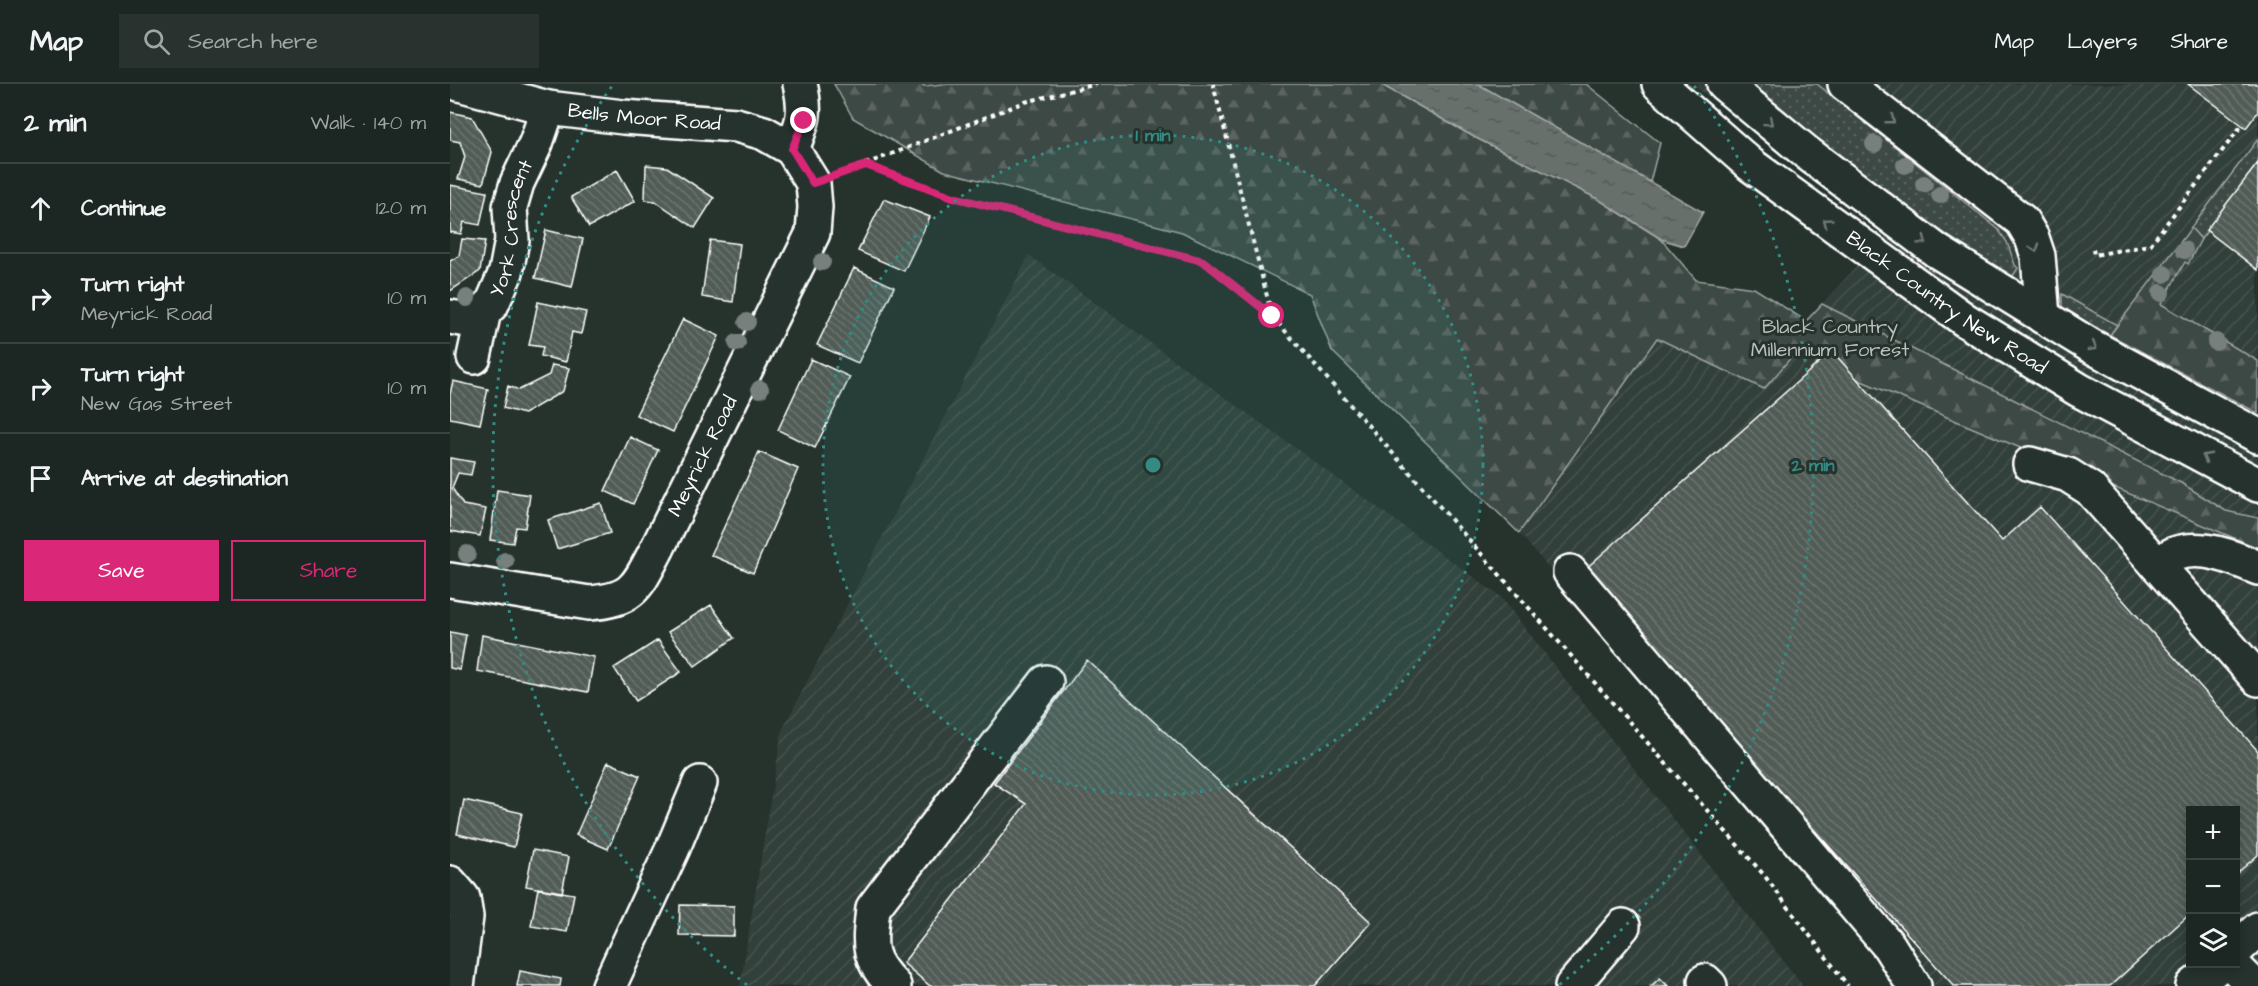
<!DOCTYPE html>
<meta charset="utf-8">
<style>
:root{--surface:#1c2622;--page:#29322f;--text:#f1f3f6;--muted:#a0a5a5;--line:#3a4340;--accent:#db2777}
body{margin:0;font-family:"Architects Daughter",sans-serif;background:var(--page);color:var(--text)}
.controls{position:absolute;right:18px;bottom:18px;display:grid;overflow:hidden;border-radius:0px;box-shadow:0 3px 9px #0003}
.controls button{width:54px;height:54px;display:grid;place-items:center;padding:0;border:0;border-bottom:2px solid var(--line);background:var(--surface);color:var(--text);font:30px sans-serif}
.stop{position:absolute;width:18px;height:18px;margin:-14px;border:4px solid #db2777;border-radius:50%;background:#fff}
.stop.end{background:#db2777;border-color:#fff;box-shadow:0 2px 6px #0008}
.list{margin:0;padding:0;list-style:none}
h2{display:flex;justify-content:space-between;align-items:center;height:78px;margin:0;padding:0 24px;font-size:26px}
h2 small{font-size:20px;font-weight:400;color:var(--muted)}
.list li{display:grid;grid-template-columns:39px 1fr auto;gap:18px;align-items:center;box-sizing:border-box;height:90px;padding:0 24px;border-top:2px solid var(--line)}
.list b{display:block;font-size:22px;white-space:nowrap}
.list p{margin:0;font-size:20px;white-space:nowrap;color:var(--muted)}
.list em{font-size:20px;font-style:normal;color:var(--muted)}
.actions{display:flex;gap:12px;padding:18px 24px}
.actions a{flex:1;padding:14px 0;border:2px solid var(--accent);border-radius:0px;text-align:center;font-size:21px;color:var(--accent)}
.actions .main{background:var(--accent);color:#fff}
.icon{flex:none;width:33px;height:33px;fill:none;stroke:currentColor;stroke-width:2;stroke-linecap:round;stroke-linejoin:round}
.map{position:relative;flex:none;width:1808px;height:902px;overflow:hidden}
header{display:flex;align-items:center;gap:36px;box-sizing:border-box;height:84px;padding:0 30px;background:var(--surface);border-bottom:2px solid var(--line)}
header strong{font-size:28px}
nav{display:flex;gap:33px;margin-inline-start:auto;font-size:21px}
.search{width:420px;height:54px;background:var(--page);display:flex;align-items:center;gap:15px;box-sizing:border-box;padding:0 21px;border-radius:0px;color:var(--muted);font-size:22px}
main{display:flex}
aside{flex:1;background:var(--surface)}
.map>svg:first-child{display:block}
.industrial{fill:url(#industrial-furrows);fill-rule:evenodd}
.grass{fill:url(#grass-dots);stroke:#9ea4a2;stroke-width:1.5}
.forest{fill:url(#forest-firs);stroke:#9ea4a2;stroke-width:1.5}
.water{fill:url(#water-ripples);stroke:#a4a9a7;stroke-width:1.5}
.building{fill:url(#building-back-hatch);stroke:#fff;stroke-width:1.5}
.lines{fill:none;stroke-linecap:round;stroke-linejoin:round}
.minor-casing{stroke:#fff;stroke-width:38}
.highway-casing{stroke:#fff;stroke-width:38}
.path{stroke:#fff;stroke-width:4;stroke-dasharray:4.5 4.5;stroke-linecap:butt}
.minor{stroke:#26332d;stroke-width:33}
.highway{stroke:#26332d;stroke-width:33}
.tree{fill:#78807d}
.oneway{stroke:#727a76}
.route{stroke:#db2777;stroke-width:8}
.ring{fill:none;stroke:#338b84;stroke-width:3;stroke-dasharray:3 6}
.labels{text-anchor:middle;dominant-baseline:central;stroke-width:6;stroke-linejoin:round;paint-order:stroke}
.street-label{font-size:20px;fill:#fff;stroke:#26332d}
.park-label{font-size:20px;fill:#bbbfbe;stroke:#26332d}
.centre{fill:#338b84;stroke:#26332d;stroke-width:3}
.ring-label{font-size:18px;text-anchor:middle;font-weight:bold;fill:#338b84;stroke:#26332d;stroke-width:6;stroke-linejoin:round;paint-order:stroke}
</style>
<header>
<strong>Map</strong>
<div class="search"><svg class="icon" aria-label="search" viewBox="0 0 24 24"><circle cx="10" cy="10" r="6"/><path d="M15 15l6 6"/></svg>Search here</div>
<nav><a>Map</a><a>Layers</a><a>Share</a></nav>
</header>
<main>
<aside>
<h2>2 min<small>Walk · 140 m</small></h2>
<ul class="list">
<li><svg class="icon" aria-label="ahead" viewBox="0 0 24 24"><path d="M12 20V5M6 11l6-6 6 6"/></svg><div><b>Continue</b></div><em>120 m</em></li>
<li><svg class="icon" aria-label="right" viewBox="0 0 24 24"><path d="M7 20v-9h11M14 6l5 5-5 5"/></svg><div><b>Turn right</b><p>Meyrick Road</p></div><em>10 m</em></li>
<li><svg class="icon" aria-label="right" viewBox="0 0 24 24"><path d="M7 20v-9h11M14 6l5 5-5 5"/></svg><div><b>Turn right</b><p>New Gas Street</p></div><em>10 m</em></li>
<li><svg class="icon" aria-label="arrive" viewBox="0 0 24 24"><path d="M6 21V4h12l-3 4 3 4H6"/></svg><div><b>Arrive at destination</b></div></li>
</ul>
<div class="actions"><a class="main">Save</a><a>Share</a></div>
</aside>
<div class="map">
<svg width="1808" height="902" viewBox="0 0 1808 902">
<defs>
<pattern id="industrial-furrows" width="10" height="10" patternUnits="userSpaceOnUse" patternTransform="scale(1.5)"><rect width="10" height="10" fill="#333f3a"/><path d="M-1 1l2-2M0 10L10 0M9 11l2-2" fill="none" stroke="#47524e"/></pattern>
<pattern id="grass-dots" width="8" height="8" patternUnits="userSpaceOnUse" patternTransform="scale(1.5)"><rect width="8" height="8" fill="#3e4944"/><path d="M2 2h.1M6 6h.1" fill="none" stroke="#5b6460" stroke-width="1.8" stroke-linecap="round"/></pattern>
<pattern id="forest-firs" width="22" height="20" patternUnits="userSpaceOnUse" patternTransform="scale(1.5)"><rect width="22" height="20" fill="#3e4944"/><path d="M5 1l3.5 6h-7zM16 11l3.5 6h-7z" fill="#5b6460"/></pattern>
<pattern id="water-ripples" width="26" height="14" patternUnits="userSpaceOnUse" patternTransform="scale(1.5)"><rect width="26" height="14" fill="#67706c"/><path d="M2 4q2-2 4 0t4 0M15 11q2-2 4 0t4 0" fill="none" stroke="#575a59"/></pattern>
<pattern id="building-back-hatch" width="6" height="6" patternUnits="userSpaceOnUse" patternTransform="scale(1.5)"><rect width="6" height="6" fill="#515c57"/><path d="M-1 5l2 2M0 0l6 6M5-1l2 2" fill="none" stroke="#6b7470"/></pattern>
</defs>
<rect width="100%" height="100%" fill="#26332d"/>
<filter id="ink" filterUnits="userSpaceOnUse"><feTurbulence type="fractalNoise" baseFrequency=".0167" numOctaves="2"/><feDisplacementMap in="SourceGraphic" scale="12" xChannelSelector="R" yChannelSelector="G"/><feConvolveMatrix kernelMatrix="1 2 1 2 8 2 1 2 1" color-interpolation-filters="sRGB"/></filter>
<g filter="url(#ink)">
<path class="industrial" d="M1242,0h566v902h-362l-33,-47 -344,-406 148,-210 139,-2 79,-85zM1740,726h46v154h-46z
M579,171l472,342 302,389h-1063l42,-256z"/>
<path class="grass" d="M1297,0h70l181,145 9,13 8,23 3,3 -7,11 -144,-99z
M1808,55v24l-57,76 -10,-11z
M1612,210l55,31 -7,10 -48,-25z"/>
<path class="forest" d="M384,0h86l4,2 18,-2h438l96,54 122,61 63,40 35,41 58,8 52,33 16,-17 359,179 45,28 32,7v30l-463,-195 -31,36 -107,-51 -138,195 -187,-182 -22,-57 -128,-62 -238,-61 -91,-53z
M1028,0h108l74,59 -10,39z
M1741,144l10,11 -13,25 -3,-2 -24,42 97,57v52l-148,-78z"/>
<path class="water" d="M930,0h98l225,128 -19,34 -23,-7 -63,-40 -122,-61z"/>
<path class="building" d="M1738,0h70v28l-12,16z
M0,28l22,5 20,35 -9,32 -25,-5 7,-22 -5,-15 -10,-2z
M1808,79v107l-52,-40z
M196,81l21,2 47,31 -19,30 -40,-27 -10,-1z
M167,86l18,31 -46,26 -18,-30z
M0,101l37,7 -7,33 -16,-3 -3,12 -11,-2z
M434,115l46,18 -26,54 -46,-20z
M96,146l37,9 -11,48 -37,-9z
M12,155l23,2 -5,30 -30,20v-30l9,-5z
M260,156l30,4 -7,58 -31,-5z
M404,184l40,19 -36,76 -41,-18z
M88,218l48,10 -5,22 -9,-2 -6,30 -25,-6 2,-9 -14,-2z
M233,235l36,17 -46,96 -37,-17z
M1382,267l170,190 38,-34 218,244v104l-22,19v-64h-46v104l-80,72h-156l-371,-415z
M361,275l39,18 -35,71 -37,-18z
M102,281l17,3 -6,23 -39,23 -21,-6 5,-22 11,4 30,-15z
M3,297l35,8 -8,35 -30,-6v-24z
M180,353l28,13 -25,54 -28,-13z
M309,368l39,17 -45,104 -42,-18z
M0,374l24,4 -3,13 -13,-2 -6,15 11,17 23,4 -6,27 -30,-5z
M47,406l33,5 -5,33 -9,-1 -3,16 -23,-3z
M151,419l9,30 -53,16 -9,-29z
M261,521l23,33 -39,28 -27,-34z
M0,548l16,3 -6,35 -10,-2z
M32,551l112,22 -6,35 -111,-21z
M208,556l23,32 -45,29 -22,-33z
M637,576l284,262 -56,64h-385l-27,-23 123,-159 -32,-21z
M158,678l32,14 -32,73 -32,-14z
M14,716l58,13 -8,34 -57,-13z
M83,766l36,7 -7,36 -36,-7z
M88,804l36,6 -7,38 -36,-6z
M230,821l54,1v30l-55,-1z
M70,887l41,8 -1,7h-43z
M1210,894l8,8h-17z"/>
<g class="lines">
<g class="minor-casing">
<g id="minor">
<path id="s1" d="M9,0l89,24 75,9 113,8 28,8 28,16"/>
<path d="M1395,0l177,137 10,17 6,18 5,61"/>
<path d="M342,65c11,-27 15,-36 8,-65"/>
<path id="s2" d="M0,233l23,4 19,-17 14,-32 6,-32 -2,-33 7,-24 19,-40 12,-35"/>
<path d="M24,273l10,-46"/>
<path d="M1580,380l38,11 22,14 168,190"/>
<path d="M1707,481c6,-4 11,-8 17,-11 27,-10 59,3 84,14"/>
<path d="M1120,488l319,374 25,40"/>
<path id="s3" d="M0,496l139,23c44,-3 48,-16 67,-52l157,-318 2,-26 -2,-24 -21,-34"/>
<path d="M0,799l13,15 3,19 -9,69"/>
<path d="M1786,866l22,-21"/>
<path d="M1782,880l22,22"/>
<path d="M1255,897l5,5"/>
<path d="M159,902l64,-138 27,-65"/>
<path d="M444,902c-28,-28 -25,-40 -21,-78l173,-226"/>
<path d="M1122,902l51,-60"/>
<path d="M1743,902l28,-22"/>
</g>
</g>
<g class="highway-casing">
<g id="highway">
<path id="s4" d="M1209,0l92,81 214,155 114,70 179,95"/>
<path d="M1274,0l83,69 130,98 154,95 167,90"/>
</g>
</g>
<path class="path" d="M416,81l87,32 250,64 69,55 -59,-232
M390,90l185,-72 72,-18
M1643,165l1,6 56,-10 92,-120
M822,232l492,559 84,111"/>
<use href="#minor" class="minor"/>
<use href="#highway" class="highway"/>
</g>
<g class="tree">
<circle cx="1424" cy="60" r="9"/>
<circle cx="1455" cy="81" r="9"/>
<circle cx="1474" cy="100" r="9"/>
<circle cx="1490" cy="111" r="9"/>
<circle cx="1734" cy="166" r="9"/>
<circle cx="372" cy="178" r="9"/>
<circle cx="1714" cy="190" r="9"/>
<circle cx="1711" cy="209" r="9"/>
<circle cx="17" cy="214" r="9"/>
<circle cx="297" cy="238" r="9"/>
<circle cx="1766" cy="258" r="9"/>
<circle cx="287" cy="259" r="9"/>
<circle cx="310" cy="305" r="9"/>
<circle cx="17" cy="470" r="9"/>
<circle cx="55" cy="477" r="9"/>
</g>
<defs><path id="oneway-chevron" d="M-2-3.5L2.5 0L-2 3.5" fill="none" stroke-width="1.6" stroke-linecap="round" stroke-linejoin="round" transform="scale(1.5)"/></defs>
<g class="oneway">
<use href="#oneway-chevron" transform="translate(1441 36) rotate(38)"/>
<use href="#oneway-chevron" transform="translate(1319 38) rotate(40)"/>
<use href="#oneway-chevron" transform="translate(1377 138) rotate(-143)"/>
<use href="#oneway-chevron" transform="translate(1473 157) rotate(37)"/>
<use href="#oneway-chevron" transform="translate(1585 164) rotate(72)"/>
<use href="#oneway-chevron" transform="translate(1643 263) rotate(30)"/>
<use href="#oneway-chevron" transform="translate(1756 373) rotate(-152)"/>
</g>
</g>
<g class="lines" filter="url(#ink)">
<path class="route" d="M354,37l-12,28 21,34 53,-18 87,32 250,64 69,55"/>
</g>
<circle cx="703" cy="381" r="330" fill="#338b84" fill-opacity=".12"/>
<g class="ring">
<circle cx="703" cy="381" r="330"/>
<path d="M297 901A660 660 0 0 1 162 2M1244 2A660 660 0 0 1 1109 901"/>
</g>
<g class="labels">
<g class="street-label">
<text stroke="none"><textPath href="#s1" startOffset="189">Bells Moor Road</textPath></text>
<text stroke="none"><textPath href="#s2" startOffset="128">York Crescent</textPath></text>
<text stroke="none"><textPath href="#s4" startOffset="362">Black Country New Road</textPath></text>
<text stroke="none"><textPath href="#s3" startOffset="338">Meyrick Road</textPath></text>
</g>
<g class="park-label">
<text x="1380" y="243">Black Country<tspan x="1380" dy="23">Millennium Forest</tspan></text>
</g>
</g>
<circle cx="703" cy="381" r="9" class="centre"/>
<g class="ring-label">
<text x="703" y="57">1 min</text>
<text x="1363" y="387">2 min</text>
</g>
</svg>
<div class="controls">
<button>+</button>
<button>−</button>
<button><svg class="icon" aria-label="layers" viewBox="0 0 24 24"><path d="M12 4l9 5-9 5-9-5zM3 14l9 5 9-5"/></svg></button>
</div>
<div class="stop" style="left:822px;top:232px"></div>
<div class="stop end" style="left:354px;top:37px"></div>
</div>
</main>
